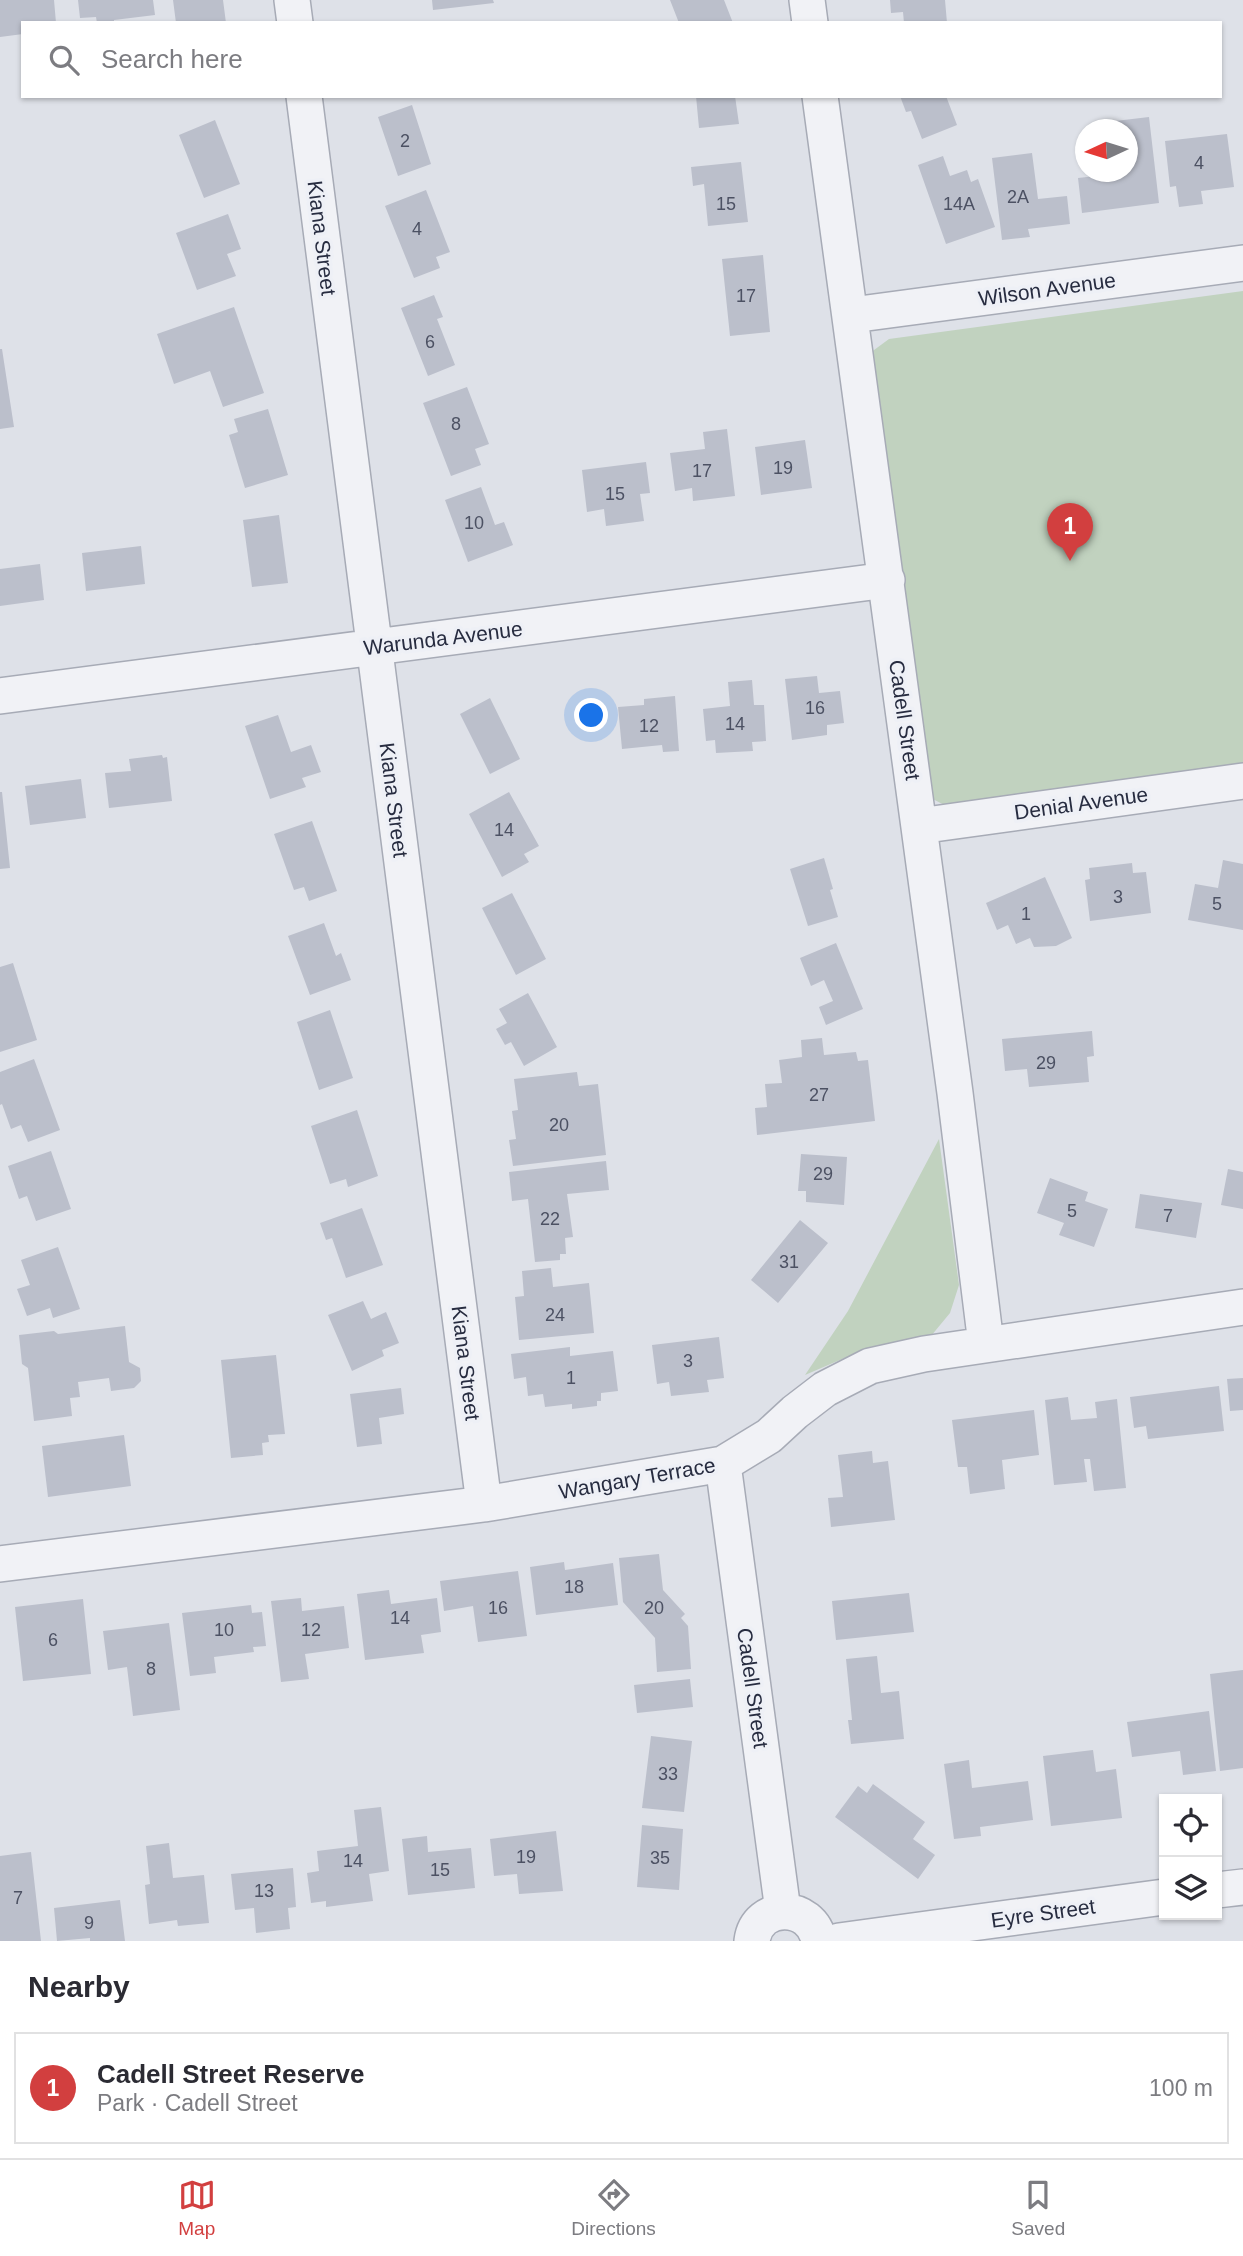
<!DOCTYPE html>
<meta charset="utf-8">
<style>
:root{--surface:#fff;--page:#f2f2f3;--text:#2b2b33;--muted:#7c7c81;--line:#e1e1e2;--accent:#d23f3f}
body{margin:0;font-family:Helvetica,sans-serif;background:var(--page);color:var(--text)}
.controls{position:absolute;right:21px;bottom:21px;display:grid;overflow:hidden;border-radius:0px;box-shadow:0 2px 5px #0004}
.controls button{width:63px;height:63px;display:grid;place-items:center;padding:0;border:0;border-bottom:2px solid var(--line);background:var(--surface);color:var(--text);font:35px sans-serif}
.compass{position:absolute;left:1075px;top:119px;width:63px;height:63px;border-radius:50%;background:var(--surface);box-shadow:0 2px 5px #0004;rotate:266deg}
.you{position:absolute;left:592px;top:716px;width:24px;height:24px;margin:-18px;border:5px solid #fff;border-radius:50%;background:#1a73e8;box-shadow:0 0 0 10px #1a73e833}
.badge{display:grid;place-items:center;width:46px;height:46px;border-radius:50%;background:var(--accent);color:#fff;font-size:23px;font-weight:700}
.pin{position:absolute;translate:-50% -58px;filter:drop-shadow(0 2px 4px #0008)}
.pin::after{content:'';position:absolute;top:37px;width:24px;height:21px;background:inherit;clip-path:polygon(0 0,100% 0,50% 100%)}
.list{margin:0;padding:0;list-style:none}
h2{display:flex;justify-content:space-between;align-items:center;height:91px;margin:0;padding:0 28px;font-size:30px}
h2 small{font-size:23px;font-weight:400;color:var(--muted)}
.list li{display:grid;grid-template-columns:46px 1fr auto;gap:21px;align-items:center;box-sizing:border-box;height:112px;margin:0 14px 14px;padding:0 14px;border:2px solid var(--line);border-radius:0px}
.list b{display:block;font-size:26px;white-space:nowrap}
.list p{margin:0;font-size:23px;white-space:nowrap;color:var(--muted)}
.list em{font-size:23px;font-style:normal;color:var(--muted)}
.icon{flex:none;width:38px;height:38px;fill:none;stroke:currentColor;stroke-width:2;stroke-linecap:round;stroke-linejoin:round}
.map{position:relative;flex:none;width:1243px;height:1941px;overflow:hidden}
.search{position:absolute;background:var(--surface);box-shadow:0 2px 5px #0004;left:21px;right:21px;top:21px;height:77px;display:flex;align-items:center;gap:18px;box-sizing:border-box;padding:0 24px;border-radius:0px;color:var(--muted);font-size:26px}
.sheet{height:217px;background:var(--surface)}
nav{display:flex;justify-content:space-around;align-items:center;box-sizing:border-box;height:98px;border-top:2px solid var(--line);background:var(--surface);font-size:19px;color:var(--muted)}
nav a{display:grid;justify-items:center;gap:4px}
nav .on{color:var(--accent)}
.map>svg:first-child{display:block}
.green{fill:#c1d2bf}
.building{fill:#bbbfcb}
.lines{fill:none;stroke-linecap:round;stroke-linejoin:round}
.minor-casing{stroke:#a7abb6;stroke-width:38}
.minor{stroke:#f1f2f6;stroke-width:35}
.labels{text-anchor:middle;dominant-baseline:central;stroke-width:7;stroke-linejoin:round;paint-order:stroke}
.number-label{font-size:18px;fill:#4c5163}
.street-label{font-size:21px;fill:#272c40;stroke:#eef0f6}
</style>
<div class="map">
<svg width="1243" height="1941" viewBox="0 0 1243 1941">
<rect width="100%" height="100%" fill="#dee1e8"/>
<path class="green" d="M1243,291v479l-289,40 -27,-14 -57,-443 19,-14z
M939,1139l20,146 -9,28 -19,23 -61,11 -65,28 43,-64z"/>
<path class="building" d="M0,0h54l2,23h-33v11l-23,3z
M78,0h75l2,15 -41,5v3h-17l-1,-6 -16,1z
M173,0h50l3,23h-50z
M432,0h61l1,3 -61,7z
M670,0h54l9,23h-54z
M890,0h55l2,23h-43l-1,-11 -12,1z
M696,96h39l4,28 -40,4z
M900,96h46l11,29 -35,14 -11,-28 -5,1z
M412,105l19,59 -33,12 -20,-59z
M1149,117l10,86 -77,10 -4,-35 18,-2v-4h32v-42h-37l-1,-6z
M215,120l25,64 -36,14 -25,-63z
M1227,134l7,53 -33,4 2,13 -24,3 -3,-21 -6,1 -5,-46z
M1032,153l6,46 29,-3 3,28 -42,5 2,8 -28,3 -10,-82z
M943,156l7,20 17,-6 4,12 7,-3 17,48 -49,17 -28,-79z
M741,162l7,60 -40,4 -4,-42 -11,2 -2,-19z
M426,190l24,62 -14,5 4,11 -26,10 -29,-72z
M228,214l13,35 -14,5 9,22 -39,14 -21,-57z
M763,255l7,77 -40,4 -8,-77z
M434,295l9,22 -6,2 18,46 -27,11 -27,-68z
M234,307l30,86 -41,14 -13,-36 -36,13 -17,-50z
M0,349h2l12,78 -14,2z
M467,387l22,57 -14,5 6,16 -30,11 -28,-73z
M268,409l20,66 -43,13 -16,-53 9,-3 -4,-13z
M727,429l8,67 -42,5 -1,-13 -17,3 -5,-38 35,-4 -2,-17z
M805,440l7,48 -51,7 -6,-48z
M646,462l4,31 -10,1 4,27 -38,5 -2,-17 -17,3 -5,-42z
M481,487l14,38 9,-3 9,23 -45,17 -23,-62z
M279,515l9,68 -36,4 -9,-67z
M141,546l4,38 -59,7 -4,-38z
M40,564l4,36 -44,6v-37z
M817,676l2,17 21,-2 4,32 -17,2v10l-35,5 -7,-61z
M752,680l2,25h10l2,36 -14,1 1,9 -37,2 -1,-13 -9,1 -3,-32 27,-3 -2,-24z
M675,696l4,55 -16,1 -1,-7 -40,4 -4,-42 26,-2v-6z
M490,698l30,61 -30,15 -30,-60z
M278,715l13,37 20,-7 10,27 -19,6 4,9 -36,12 -25,-73z
M162,755l1,3 4,-1 5,44 -63,7 -4,-35 26,-2 -2,-12z
M81,779l5,39 -56,7 -5,-39z
M0,792h2l8,76 -10,1z
M509,792l30,54 -15,8 5,8 -27,15 -33,-63z
M312,821l25,70 -28,10 -5,-14 -10,3 -20,-56z
M824,858l9,31 -3,1 8,27 -30,9 -18,-57z
M1223,860l20,4v66l-55,-10 7,-36 23,4z
M1132,863l1,10 13,-1 5,41 -61,8 -5,-41 5,-1 -1,-11z
M1045,877l27,61 -16,8 -22,1 -4,-9 -14,6 -8,-19 -11,5 -11,-27z
M512,893l34,66 -30,16 -34,-67z
M324,923l12,33 5,-3 10,27 -41,15 -22,-59z
M836,943l27,66 -37,16 -7,-18 14,-6 -9,-21 -13,6 -11,-28z
M13,963l24,77 -37,12v-85z
M528,993l29,54 -33,19 -13,-24 -6,3 -9,-16 11,-6 -8,-14z
M330,1010l23,68 -34,12 -22,-68z
M1092,1031l2,25 -7,1 2,25 -60,5 -2,-18 -22,2 -3,-32z
M822,1038l2,17 32,-3 2,9 10,-1 7,61 -118,14 -2,-27 12,-1 -2,-23 17,-1 -3,-23 23,-3 -1,-17z
M34,1059l26,71 -32,12 -7,-17 -10,4 -9,-25 -2,1v-33z
M577,1072l2,14 19,-2 8,71 -93,11 -4,-26 7,-1 -4,-28 6,-1 -4,-31z
M357,1110l21,66 -30,11 -2,-8 -16,5 -19,-58z
M51,1151l20,58 -35,12 -9,-25 -8,3 -11,-33z
M801,1154l46,3 -3,48 -38,-3v-11h-8z
M606,1161l3,29 -42,4 6,43 -8,1 1,16h-6v6l-25,2 -7,-63 -16,2 -3,-29z
M1228,1169l15,3v37l-22,-4z
M1050,1178l38,14 -3,9 23,8 -14,38 -35,-12 5,-12 -27,-10z
M1140,1194l62,9 -6,35 -61,-10z
M362,1208l21,57 -37,13 -14,-40 -6,2 -6,-17z
M800,1220l28,23 -50,60 -27,-23z
M58,1247l22,62 -27,9 -3,-10 -23,8 -10,-27 13,-4 -9,-25z
M551,1268l2,19 36,-4 5,50 -75,7 -4,-43 9,-1 -2,-25z
M363,1301l8,18 15,-7 13,31 -17,7 2,6 -32,15 -24,-56z
M125,1326l4,36 11,6 1,13 -7,7 -23,3 -2,-13 -31,4 2,15 -10,1 2,18 -38,5 -6,-53 -6,-4 -3,-29 35,-4 4,3z
M719,1337l5,41 -17,2 2,12 -38,4 -2,-14 -12,2 -5,-39z
M570,1347v9l43,-5 5,40 -17,2v8h-4v5l-25,3v-5l-27,3 -2,-13 -15,2 -2,-19 -12,2 -3,-25z
M276,1355l9,79 -17,1 1,7 -7,1 1,12 -32,3 -10,-98z
M1243,1378v32l-13,1 -3,-32z
M1219,1386l5,45 -76,8 -2,-13 -12,2 -4,-31z
M401,1388l3,26 -25,4 3,26 -25,3 -7,-53z
M1068,1397l3,23 26,-2 -2,-16 22,-3 9,89 -32,3 -4,-32h-6l3,23 -33,3 -9,-85z
M1034,1410l5,45 -37,5 3,29 -35,5 -3,-27h-9l-6,-47z
M124,1435l7,51 -83,11 -6,-51z
M872,1451l1,12 15,-2 7,59 -64,7 -3,-29 15,-1 -5,-42z
M659,1554l4,36 22,24 -4,4 7,8 3,43 -34,3 -2,-34 -32,-36 -4,-44z
M564,1562l1,8 48,-7 5,42 -82,10 -6,-48z
M518,1571l9,65 -49,6 -5,-36 -29,5 -4,-30z
M389,1590l2,14 46,-6 4,34 -20,3 3,18 -59,7 -8,-66z
M909,1593l5,39 -78,8 -4,-39z
M301,1598l1,13 42,-5 5,42 -44,6 4,25 -28,3 -10,-81z
M83,1599l8,75 -68,7 -8,-74z
M251,1605l1,8 10,-1 4,34 -13,1 1,5 -40,5 2,16 -26,3 -8,-63z
M169,1623l11,87 -47,6 -6,-49 -19,3 -5,-39z
M877,1656l4,37 18,-2 5,48 -53,5 -3,-24h4l-6,-61z
M1243,1670v98l-23,3 -10,-97z
M690,1679l3,28 -56,6 -3,-28z
M1209,1711l7,60 -33,4 -3,-24 -48,6 -5,-35z
M651,1736l41,5 -8,71 -42,-4z
M1093,1750l3,22 20,-3 6,49 -71,8 -8,-70z
M969,1760l3,28 56,-7 5,39 -53,7 1,9 -27,3 -10,-75z
M873,1784l52,38 -12,17 22,16 -17,24 -83,-62 23,-31 9,7z
M381,1807l8,64 -20,3 4,27 -47,6v-6l-15,2 -4,-30 12,-2 -2,-20 41,-5 -4,-36z
M642,1825l41,4 -4,61 -42,-3z
M556,1831l7,60 -44,3 -2,-20 -23,2 -4,-37z
M427,1836l1,16 43,-4 4,40 -67,7 -6,-56z
M169,1843l4,35 31,-3 5,48 -31,3 -1,-6 -28,4 -4,-39 5,-1 -4,-38z
M31,1852l10,89h-41v-85z
M293,1868l3,39 -8,1 2,21 -34,4 -2,-25 -19,2 -4,-36z
M120,1900l5,41h-35v-3l-33,3 -3,-33z"/>
<g class="lines">
<g class="minor-casing">
<path id="minor" d="M292,0l3,23
M807,0l3,23
M304,96l180,1408
M820,96l135,997 31,251
M852,315l391,-52
M0,696l887,-116
M919,826l324,-45
M723,1464l60,447
M0,1564l484,-60 239,-40 46,-28 26,-24 30,-23 45,-23 54,-12 319,-47
M1217,1890l26,-3
M752,1941c5,-39 60,-39 67,0
M839,1941l325,-44"/>
</g>
<use href="#minor" class="minor"/>
</g>
<g class="labels">
<g class="number-label">
<text x="405" y="141">2</text>
<text x="1199" y="163">4</text>
<text x="1018" y="197">2A</text>
<text x="726" y="204">15</text>
<text x="959" y="204">14A</text>
<text x="417" y="229">4</text>
<text x="746" y="296">17</text>
<text x="430" y="342">6</text>
<text x="456" y="424">8</text>
<text x="783" y="468">19</text>
<text x="702" y="471">17</text>
<text x="615" y="494">15</text>
<text x="474" y="523">10</text>
<text x="815" y="708">16</text>
<text x="735" y="724">14</text>
<text x="649" y="726">12</text>
<text x="504" y="830">14</text>
<text x="1118" y="897">3</text>
<text x="1217" y="904">5</text>
<text x="1026" y="914">1</text>
<text x="1046" y="1063">29</text>
<text x="819" y="1095">27</text>
<text x="559" y="1125">20</text>
<text x="823" y="1174">29</text>
<text x="1072" y="1211">5</text>
<text x="1168" y="1216">7</text>
<text x="550" y="1219">22</text>
<text x="789" y="1262">31</text>
<text x="555" y="1315">24</text>
<text x="688" y="1361">3</text>
<text x="571" y="1378">1</text>
<text x="574" y="1587">18</text>
<text x="498" y="1608">16</text>
<text x="654" y="1608">20</text>
<text x="400" y="1618">14</text>
<text x="224" y="1630">10</text>
<text x="311" y="1630">12</text>
<text x="53" y="1640">6</text>
<text x="151" y="1669">8</text>
<text x="668" y="1774">33</text>
<text x="526" y="1857">19</text>
<text x="660" y="1858">35</text>
<text x="353" y="1861">14</text>
<text x="440" y="1870">15</text>
<text x="264" y="1891">13</text>
<text x="18" y="1898">7</text>
<text x="89" y="1923">9</text>
</g>
<g class="street-label">
<text transform="translate(322 238) rotate(83)">Kiana Street</text>
<text transform="translate(1047 289) rotate(-8)">Wilson Avenue</text>
<text transform="translate(443 638) rotate(-7)">Warunda Avenue</text>
<text transform="translate(905 720) rotate(82)">Cadell Street</text>
<text transform="translate(394 800) rotate(83)">Kiana Street</text>
<text transform="translate(1081 803) rotate(-8)">Denial Avenue</text>
<text transform="translate(466 1363) rotate(83)">Kiana Street</text>
<text transform="translate(637 1478) rotate(-10)">Wangary Terrace</text>
<text transform="translate(753 1688) rotate(82)">Cadell Street</text>
<text transform="translate(1043 1913) rotate(-8)">Eyre Street</text>
</g>
</g>
</svg>
<div class="controls">
<button><svg class="icon" aria-label="locate" viewBox="0 0 24 24"><circle cx="12" cy="12" r="6"/><path d="M12 2v4M12 18v4M2 12h4M18 12h4"/></svg></button>
<button><svg class="icon" aria-label="layers" viewBox="0 0 24 24"><path d="M12 4l9 5-9 5-9-5zM3 14l9 5 9-5"/></svg></button>
</div>
<svg class="compass" viewBox="-18 -18 36 36"><path d="M0-13l5 13h-10z" fill="#e53935"/><path d="M0 13l5-13h-10z" fill="#7c7c81"/></svg>
<div class="you"></div>
<div class="pin badge" style="left:1070px;top:561px">1</div>
<div class="search"><svg class="icon" aria-label="search" viewBox="0 0 24 24"><circle cx="10" cy="10" r="6"/><path d="M15 15l6 6"/></svg>Search here</div>
</div>
<section class="sheet">
<h2>Nearby<small></small></h2>
<ul class="list">
<li><span class="badge">1</span><div><b>Cadell Street Reserve</b><p>Park · Cadell Street</p></div><em>100 m</em></li>
</ul>
</section>
<nav>
<a class="on"><svg class="icon" aria-label="map" viewBox="0 0 24 24"><path d="M3 6l6-2 6 2 6-2v14l-6 2-6-2-6 2zM9 4v14M15 6v14"/></svg>Map</a>
<a><svg class="icon" aria-label="directions" viewBox="0 0 24 24"><path d="M12 3l9 9-9 9-9-9zM9 14v-3h6M13 9l2 2-2 2"/></svg>Directions</a>
<a><svg class="icon" aria-label="saved" viewBox="0 0 24 24"><path d="M7 4h10v16l-5-4-5 4z"/></svg>Saved</a>
</nav>
